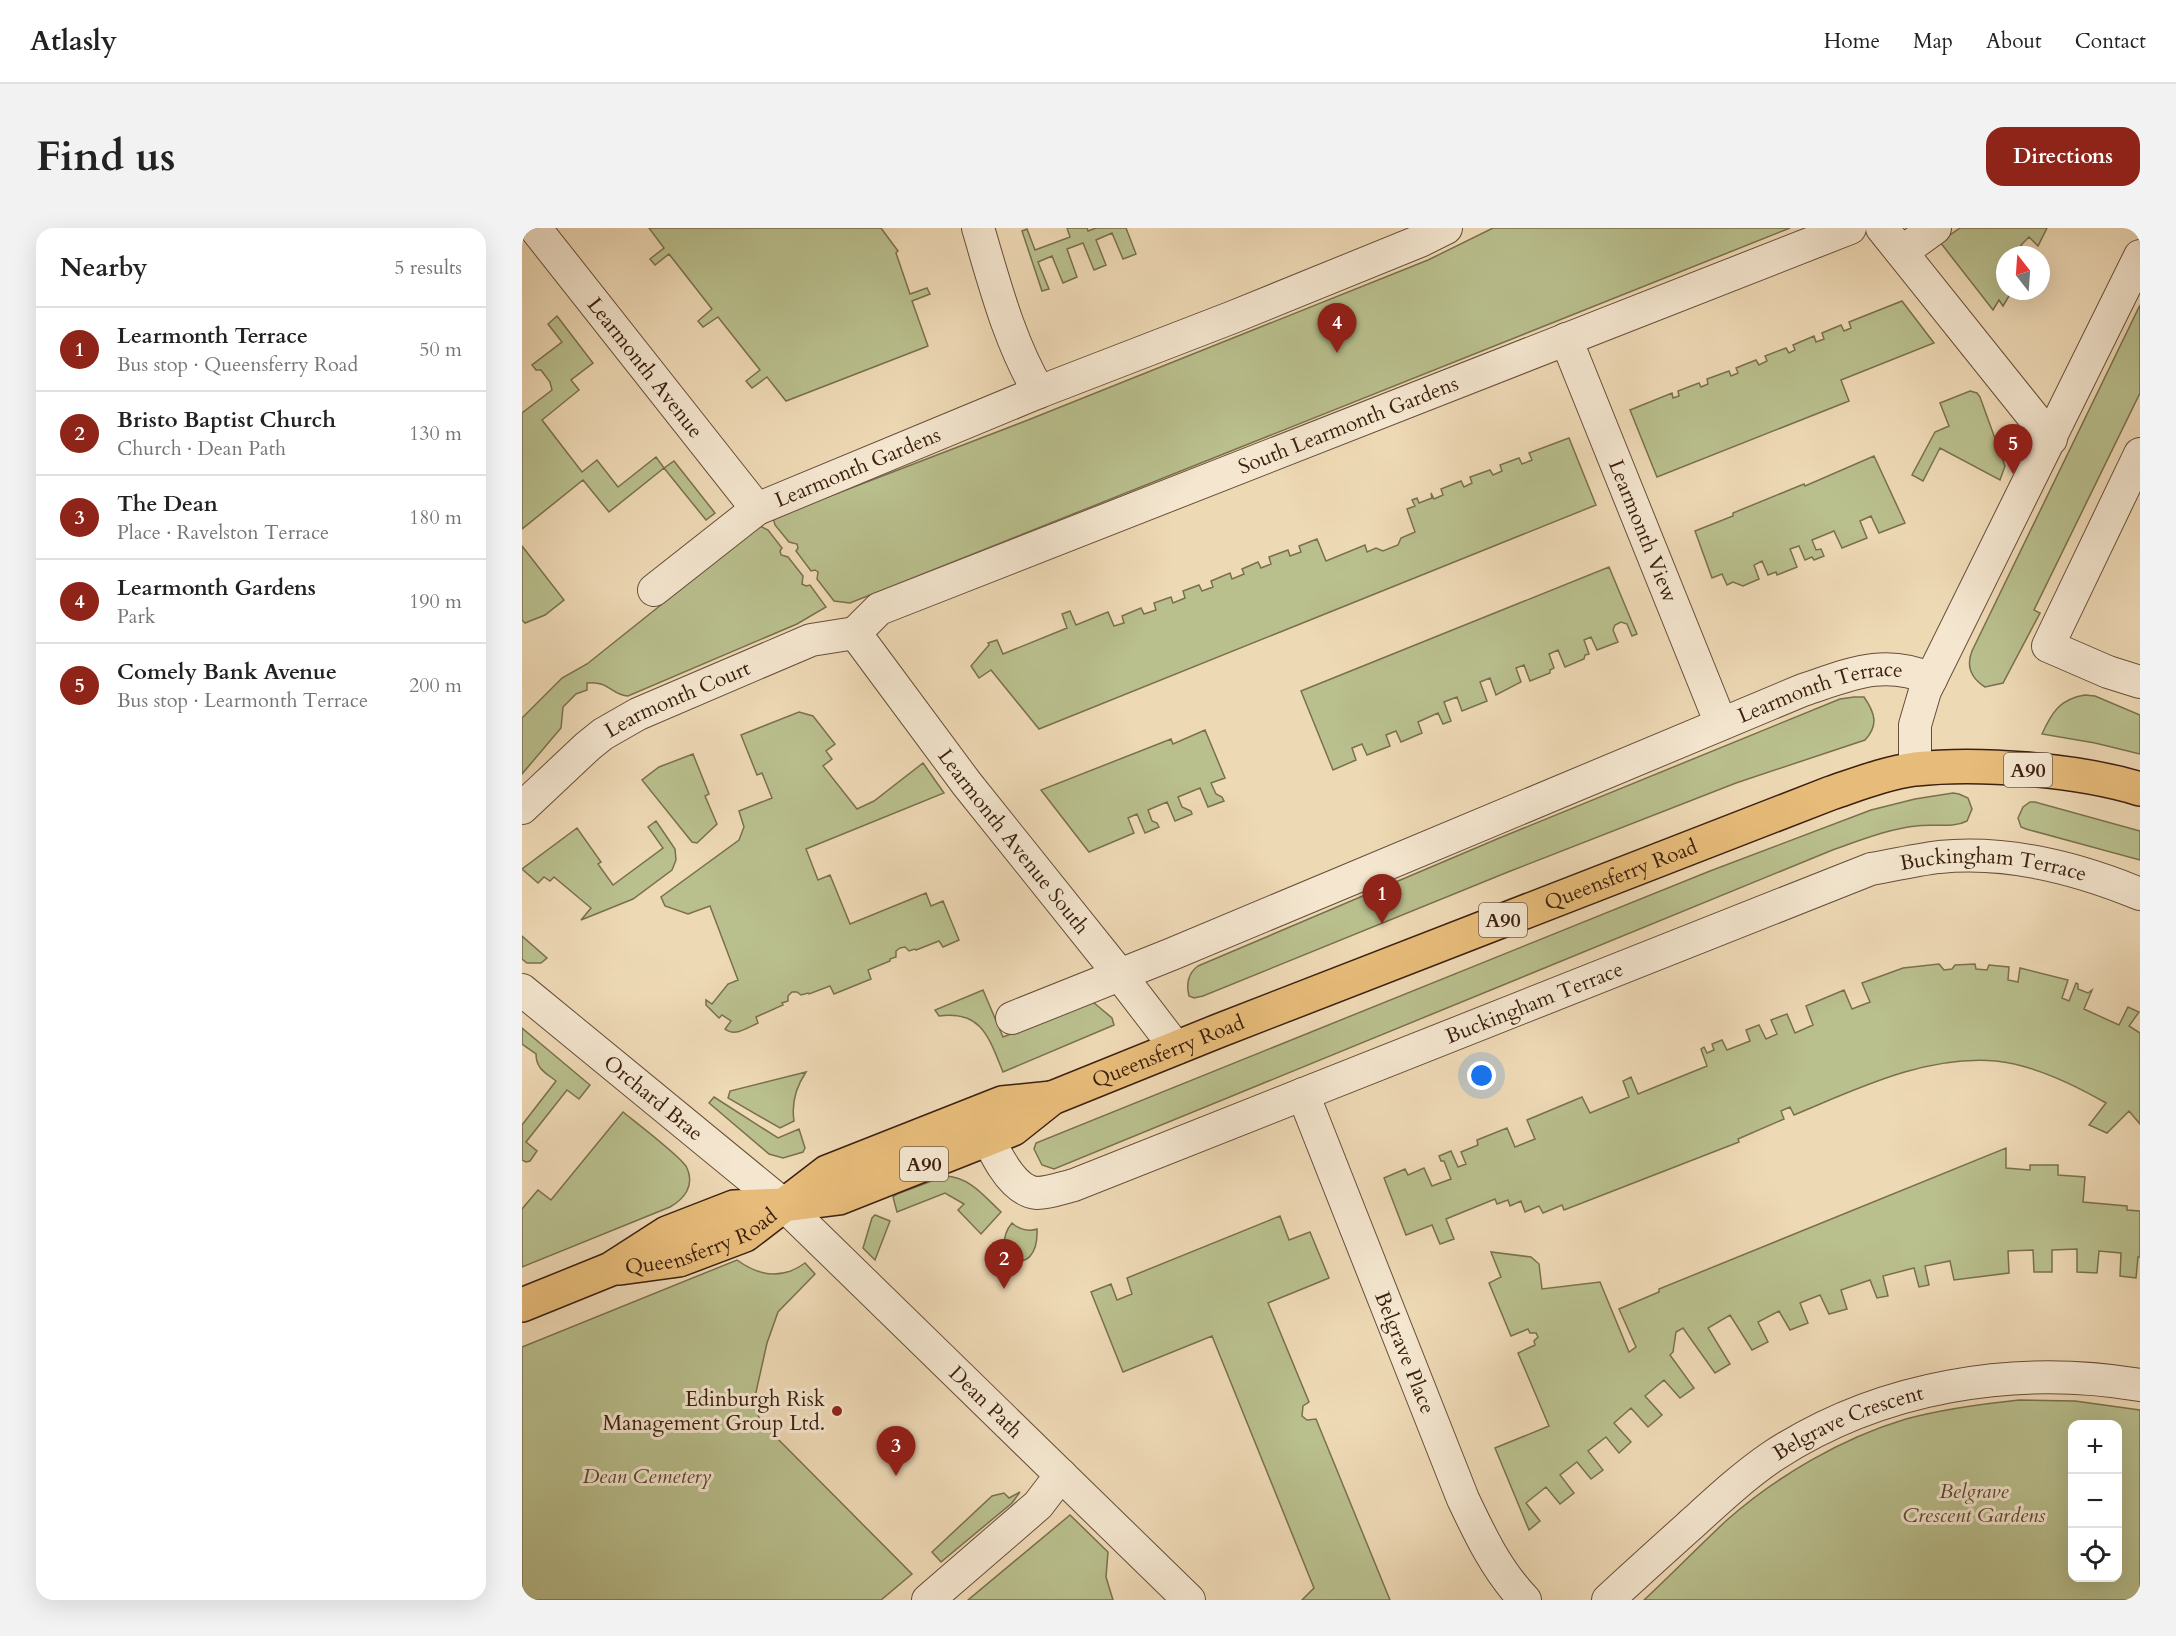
<!DOCTYPE html>
<meta charset="utf-8">
<style>
:root{--surface:#fff;--page:#f2f2f2;--text:#222;--muted:#767676;--line:#e0e0e0;--accent:#8f2418}
body{margin:0;font-family:Cardo,serif;background:var(--page);color:var(--text)}
.controls{position:absolute;right:18px;bottom:18px;display:grid;overflow:hidden;border-radius:12px;box-shadow:0 6px 24px #0002}
.controls button{width:54px;height:54px;display:grid;place-items:center;padding:0;border:0;border-bottom:2px solid var(--line);background:var(--surface);color:var(--text);font:30px sans-serif}
.compass{position:absolute;left:1474px;top:18px;width:54px;height:54px;border-radius:50%;background:var(--surface);box-shadow:0 6px 24px #0002;rotate:343deg}
.you{position:absolute;left:960px;top:848px;width:21px;height:21px;margin:-15px;border:4px solid #fff;border-radius:50%;background:#1a73e8;box-shadow:0 0 0 9px #1a73e833}
.badge{display:grid;place-items:center;width:39px;height:39px;border-radius:50%;background:var(--accent);color:#fff;font-size:20px;font-weight:700}
.pin{position:absolute;translate:-50% -50px;filter:drop-shadow(0 2px 3px #0008)}
.pin::after{content:'';position:absolute;top:32px;width:21px;height:18px;background:inherit;clip-path:polygon(0 0,100% 0,50% 100%)}
.list{margin:0;padding:0;list-style:none}
h2{display:flex;justify-content:space-between;align-items:center;height:78px;margin:0;padding:0 24px;font-size:26px}
h2 small{font-size:20px;font-weight:400;color:var(--muted)}
.list li{display:grid;grid-template-columns:39px 1fr auto;gap:18px;align-items:center;box-sizing:border-box;height:84px;padding:0 24px;border-top:2px solid var(--line)}
.list b{display:block;font-size:22px;white-space:nowrap}
.list p{margin:0;font-size:20px;white-space:nowrap;color:var(--muted)}
.list em{font-size:20px;font-style:normal;color:var(--muted)}
.icon{flex:none;width:33px;height:33px;fill:none;stroke:currentColor;stroke-width:2;stroke-linecap:round;stroke-linejoin:round}
.map{position:relative;flex:none;width:1618px;height:1372px;overflow:hidden;border-radius:18px}
header{display:flex;align-items:center;gap:36px;box-sizing:border-box;height:84px;padding:0 30px;background:var(--surface);border-bottom:2px solid var(--line)}
header strong{font-size:28px}
nav{display:flex;gap:33px;margin-inline-start:auto;font-size:21px}
.intro{display:flex;align-items:center;justify-content:space-between;box-sizing:border-box;height:144px;padding:0 36px}
h1{margin:0;font-size:42px}
.button{padding:15px 27px;border-radius:18px;background:var(--accent);color:#fff;font-size:21px;font-weight:700}
main{display:flex;gap:36px;padding:0 36px}
aside{flex:1;background:var(--surface);border-radius:18px;box-shadow:0 6px 24px #0002}
.map>svg:first-child{display:block}
.green{fill:#b9bf8d;stroke:#7a704e;stroke-width:1.5;fill-rule:evenodd}
.lines{fill:none;stroke-linecap:round;stroke-linejoin:round}
.minor-casing{stroke:#684e39;stroke-width:34}
.major-casing{stroke:#3c2010;stroke-width:36}
.minor{stroke:#f4e6cf;stroke-width:32}
.major{stroke:#e7bc7a;stroke-width:33}
.poi-dot{fill:#8f2418;stroke:#f4e6cf;stroke-width:2}
.labels{text-anchor:middle;dominant-baseline:central;stroke-width:6;stroke-linejoin:round;paint-order:stroke}
.shield{fill:#f4e6cf;stroke:#735b49;stroke-width:1.5}
.shield-label{font-size:20px;font-weight:bold;fill:#3c2010}
.street-label{font-size:21px;fill:#3c2010;stroke:#f4e6cf}
.poi-label{font-size:21px;fill:#3c2010;stroke:#f4e6cf;text-anchor:end}
.park-label{font-size:21px;font-style:italic;fill:#5b482f;stroke:#f4e6cf}
</style>
<header>
<strong>Atlasly</strong>
<nav><a>Home</a><a>Map</a><a>About</a><a>Contact</a></nav>
</header>
<div class="intro"><h1>Find us</h1><a class="button">Directions</a></div>
<main>
<aside>
<h2>Nearby<small>5 results</small></h2>
<ul class="list">
<li><span class="badge">1</span><div><b>Learmonth Terrace</b><p>Bus stop · Queensferry Road</p></div><em>50 m</em></li>
<li><span class="badge">2</span><div><b>Bristo Baptist Church</b><p>Church · Dean Path</p></div><em>130 m</em></li>
<li><span class="badge">3</span><div><b>The Dean</b><p>Place · Ravelston Terrace</p></div><em>180 m</em></li>
<li><span class="badge">4</span><div><b>Learmonth Gardens</b><p>Park</p></div><em>190 m</em></li>
<li><span class="badge">5</span><div><b>Comely Bank Avenue</b><p>Bus stop · Learmonth Terrace</p></div><em>200 m</em></li>
</ul>
</aside>
<div class="map">
<svg width="1618" height="1372" viewBox="0 0 1618 1372">
<rect width="100%" height="100%" fill="#eed9b5"/>
<filter id="stains"><feTurbulence type="fractalNoise" baseFrequency=".00333" numOctaves="4"/><feColorMatrix values="0 0 0 0 .2 0 0 0 0 .09 0 0 0 0 .02 0 0 0 .5 -.17"/></filter>
<radialGradient id="worn" r=".72"><stop offset=".6" stop-color="#630" stop-opacity="0"/><stop offset="1" stop-color="#630" stop-opacity=".3"/></radialGradient>
<path class="green" d="M127,0h232l17,23 -2,2 14,41 17,-6 3,6 -18,7 16,45 -142,55 -19,-24 -15,11 -6,-7 14,-11 -42,-53 -15,10 -5,-6 14,-12 -43,-55 -14,11 -5,-6 14,-11z
M545,0h20l1,3 8,-3h30l10,26 -13,5 -11,-26 -16,7 10,25 -12,5 -11,-27 -16,6 10,28 -14,6 -11,-27 -14,6 11,27 -7,2 -20,-60 5,-2 8,21 35,-13z
M971,0h297l-940,375 -16,-2 -17,-22 1,-7 -3,-2 -4,1 -15,-20 2,-3 -1,-4 -8,-2 -14,-17 -2,-7 255,-98 400,-160z
M1438,0h87l-9,18 -9,-9 -8,8 7,10h-23v36h7l-9,15 -4,-6 -6,10 -53,-68z
M1380,73l32,42 -93,37 8,21 -192,76 -27,-67 42,-17 1,5 6,-2 -1,-5 21,-8 2,4 7,-3 -1,-5 22,-8 2,5 7,-3 -2,-5 20,-8 3,5 8,-4 -2,-5 21,-8 3,5 6,-3 -2,-5 21,-9 2,6 8,-3 -2,-6 19,-8 3,6 7,-3 -2,-6z
M1618,77v88l-106,217 6,3 -37,70 -18,4c-14,-9 -19,-21 -13,-36z
M35,88l36,47 -22,17 8,10 -37,30 40,52 15,-12 21,27 38,-30 8,11 10,-7 41,52 -9,7 -42,-52 -55,44 -26,-32 -61,49v-116l30,-23 -2,-8 -9,-12h-5l-4,-5 30,-23 -14,-18z
M1448,163l7,2 3,4 25,69 -5,14 -60,-32 -17,33 -11,-6 23,-43 14,-6 -9,-23z
M1047,210l27,67 -557,224 -48,-59 -12,8 -8,-12 18,-21 -1,-2 9,-3 6,14 64,-26 -5,-14 8,-3 6,14 32,-13 6,14 10,-3 -2,-7 19,-8 3,6 12,-4 -2,-7 17,-6 2,6 12,-5 -2,-7 16,-6 3,6 11,-4 -2,-6 19,-8 2,6 12,-5 -2,-5 16,-7 3,6 10,-4 -2,-7 19,-7 2,6 11,-4 -2,-6 18,-7 9,22 39,-16 2,7 9,-4 7,3 15,-6 3,-7 14,-6 -8,-23 8,-3 -3,-6 5,-2 2,5 13,-5 -1,-5 3,6 9,-4 -2,-6 20,-8 3,6 8,-4 -2,-6 20,-7 3,5 9,-4 -2,-6 19,-7 3,6 10,-4 -3,-7z
M1352,228l31,67 -26,10 -8,-17 -11,5 7,17 -25,10 -8,-17 -22,9 4,10 5,-1 3,7 -10,4 -2,-3 -7,3 -6,-14 -9,3 7,18 -20,8 -1,-3 -8,3 -6,-14 -8,4 5,14 -16,7 -10,-4 -6,3 -5,-11 -10,4 -17,-47 38,-15v-3l71,-29 1,2z
M238,298l8,4 14,18 -2,3 1,4 7,2 15,19 -1,8 4,2 4,-1 16,22 -29,17 -169,72c-16,0 -19,-16 -41,-13v7l-11,4 -13,13 -2,21 -39,46v-56l40,-40 25,-14z
M0,318l42,54 -19,15 -20,8 -3,-3z
M1087,339l28,67 -5,2 -5,-12 -6,-2 -6,3 -2,5 5,12 -21,8 -6,-13 -7,3 5,14 -4,1 -1,4 -19,8 -7,-17 -9,4 5,14 -4,2v3l-20,8 -6,-16 -8,3 5,14 -25,13 -6,-17 -10,4 7,19 -25,10 -5,-14 -13,5 7,19 -8,3 -5,-11 -20,9 4,11 -21,9 -5,-11 -10,4 4,11 -23,9 -5,-11 -10,4 4,12 -23,10 -32,-79z
M1563,467l10,1 45,19v39l-45,-11 -53,-9c10,-22 18,-35 43,-39z
M1332,469h10c11,16 15,28 1,43l-129,43 -228,89 -305,124 -9,2 -5,-2c-3,-11 -1,-23 9,-30l299,-127 343,-140z
M277,484l14,4 22,28 -9,7 6,8 -9,7 34,43 17,-8 49,-38 21,30 -138,56 12,31 12,-5 20,49 76,-31 5,13 12,-5 16,39 -16,7 -4,-6 -23,9 -1,-1 -6,2 -4,-4 -5,1 -4,3v6l-6,2v2l-22,9 3,9 -37,15 -4,-8 -21,8 -1,-1 -7,2 -4,-3h-5l-4,4v5l-6,2 1,2 -27,12 2,6c-11,5 -23,14 -33,6l6,-8 -9,-6 -3,3 -13,-13v-5l6,4 16,-20 10,-4 -28,-74 -22,8 -23,-8 -4,-9 78,-57 5,-13 -5,-16 33,-13 -10,-25 -5,2 -16,-40z
M683,502l20,48 -14,5 5,11 6,3 2,4 -16,6 -8,-19 -22,9 4,10 9,4 1,3 -17,7 -8,-19 -19,8 4,11 5,2 2,4 -14,6 -8,-19 -9,4 6,15 -45,19 -48,-62 130,-51 2,5z
M171,526l16,40 -4,2 12,28 -20,19 -5,-1 -50,-62 17,-13z
M1431,565l6,1 9,4 4,11 -5,12c-15,8 -34,2 -51,5 -28,3 -55,14 -81,23l-781,320 -12,-4 -8,-16 2,-6 674,-272 161,-61 44,-11z
M1508,574h5l105,29v29l-114,-31 -5,-2 -3,-9 5,-11z
M134,593l19,28 1,11 -4,10 -39,29 -52,21 10,-12 -37,-31 -4,4 -6,-4 -6,6 -16,-14 55,-41 24,34 -3,2 15,21 50,-37 -15,-21z
M0,708l25,22 -6,5h-14l-5,-4z
M1417,736l5,6 8,-1 3,-4 20,-1 1,5 11,1 2,-5 20,2 -1,13 10,2 2,-14 48,12 -6,18 7,3 7,-18 2,1v5l10,4 4,-3 -8,19 35,16 9,-18 11,5 -10,14 11,7v91l-11,-13 -22,22 -18,-8 17,-22c-33,-19 -72,-38 -110,-42 -71,-6 -139,28 -202,54l-4,-8 -9,4 3,8 -46,20 1,3 -175,68 -2,-5 -19,8 -4,-7 -14,6 -4,-11 -11,5 -2,-6 -11,4 -2,-5 -49,20 8,20 -14,5 -8,-19 -26,10 -22,-57 21,-9 3,6 16,-7 8,18 19,-7 -7,-18h-3l-2,-5 12,-5 7,16 8,-3 -5,-12 17,-7 -1,-5 30,-12 8,19 20,-8 -8,-19 55,-23 8,16 39,-16 -6,-16 8,-4 7,17 69,-28 -6,-17 3,-2 3,6 7,-3 -2,-6 10,-4 5,10 23,-9 -4,-11 13,-5 7,14 11,-5 -6,-14 16,-6 8,19 18,-8 -7,-19 38,-16 8,19 18,-7 -8,-19 41,-15z
M461,762l20,47 90,-35 19,16 2,7 -111,47c-14,-34 -21,-62 -64,-56l-4,-6z
M0,800l68,57 -11,14 -12,-9 -41,52 11,9 -7,10 -4,1 -4,-2v-35l34,-44c-10,-8 -20,-12 -20,-27l-14,-10z
M284,844c-10,15 -15,30 -12,49l-14,7 -52,-30 2,-7z
M192,869l64,41 21,-9 6,19 -2,4 -20,6 -14,-4 -60,-51z
M101,884c11,9 61,47 64,56 8,18 -3,31 -17,39l-148,60v-58l16,-19 13,10z
M1484,920v20l24,2v-5h28v10l27,2 -2,25 44,4v4l13,1v46h-2l-2,21 -16,-2 1,-23 -22,-2 -2,22 -20,-1v-23l-25,1v22h-18l-1,-22 -25,1 1,22 -55,7 -4,-19 -25,5 4,19 -10,2 -5,-19 -31,8 5,20 -11,2 -7,-18 -29,10 6,19 -18,5 -9,-19 -20,8 8,20 -18,7 -11,-19 -21,11 10,20 -16,8 -22,-35 -22,13 22,36 -15,9 -32,-45 -7,4 -3,20 -3,3 24,33 -14,10 -16,-18 -19,16 17,19 -14,12 -17,-19 -17,15 17,19 -12,11 -13,-16 -18,14 15,19 -12,9 -14,-17 -17,13 14,18 -14,11 -14,-17 -20,16 14,18 -11,9 -34,-82 54,-22 -31,-73 17,-8 -1,-4 4,-4 -2,-4h-6l-2,-4 -17,7 -22,-53 12,-6 -10,-25 40,5 8,7 3,25 58,-7 29,70 7,-5 -17,-38 40,-17v-3z
M423,948c25,1 39,20 56,36l-20,22 -23,-24 6,-6 -19,-11 -48,19 -4,-15 4,-3z
M353,987l15,6 -15,39 -12,-12 9,-30z
M758,988l9,24 21,-8 19,46 -61,25 41,99 -6,4 -1,10 5,4 9,-1 74,181h-88l12,-12 -102,-252 -89,36 -32,-80 20,-8 6,16 15,-6 -5,-16z
M490,995c6,6 17,9 25,6 1,22 -9,43 -33,24 -1,-11 0,-21 8,-30z
M215,1032c22,16 45,20 68,3l10,11 -37,38 -11,31 -13,58 6,20 152,153 -31,26h-359v-253z
M1497,1172l56,1 65,9v190h-496c28,-26 55,-54 83,-80 50,-44 115,-82 179,-101 37,-10 75,-15 113,-19zM1550,1196h46v154h-46z
M498,1264l-8,11 -71,59 -9,-10 60,-56 12,-3 5,5z
M548,1287l38,37 -2,25 7,23h-145z"/>
<g class="lines">
<g class="minor-casing">
<g id="minor">
<path id="s1" d="M13,0l222,281"/>
<path d="M456,0c17,57 31,113 61,164"/>
<path d="M1360,0l169,211"/>
<path d="M1380,24l33,-24"/>
<path id="s2" d="M1044,111l155,385"/>
<path d="M1618,226l-92,192 60,26 32,10"/>
<path id="s3" d="M132,362l103,-81 282,-117 194,-75 187,-76 26,-13"/>
<path id="s4" d="M333,405l24,-24 971,-381"/>
<path id="s5" d="M333,405l112,151 153,191 56,73"/>
<path d="M1393,541v-44l10,-34 215,-435"/>
<path id="s6" d="M0,580l66,-62 15,-12 35,-20 173,-74 44,-7"/>
<path id="s7" d="M0,762l262,215 405,395"/>
<path id="s8" d="M490,790l160,-64 631,-264c46,-15 80,-32 128,-11"/>
<path id="s9" d="M781,866l160,405c17,36 34,72 62,101"/>
<path id="s10" d="M456,888c10,22 30,75 59,77 12,0 25,-5 37,-8l797,-316c22,-4 45,-9 68,-12 69,-7 138,11 201,37"/>
<path d="M406,1372l110,-95 23,-30"/>
<path id="s11" d="M1086,1372c29,-27 58,-53 88,-80 24,-22 49,-45 77,-64 107,-70 242,-92 367,-71"/>
</g>
</g>
<g class="major-casing">
<g id="major">
<path id="s12" d="M98,1040l59,-8 66,-25 82,-63 175,-69 50,-5"/>
<path id="s13" d="M0,1077l89,-36 56,-36 67,-26 50,-2 55,-7 174,-69 39,-31 166,-67 613,-238c27,-9 55,-20 84,-24 65,-7 163,1 225,20"/>
</g>
</g>
<use href="#minor" class="minor"/>
<use href="#major" class="major"/>
</g>
<circle class="poi-dot" cx="315" cy="1183" r="6"/>
<g class="labels">
<g class="shield">
<rect x="1482" y="525" width="48" height="34" rx="4.5"/>
<rect x="957" y="675" width="48" height="34" rx="4.5"/>
<rect x="378" y="919" width="48" height="34" rx="4.5"/>
</g>
<g class="shield-label">
<text x="1506" y="542">A90</text>
<text x="981" y="692">A90</text>
<text x="402" y="936">A90</text>
</g>
<g class="street-label">
<text stroke="none"><textPath href="#s1" startOffset="178">Learmonth Avenue</textPath></text>
<text stroke="none"><textPath href="#s4" startOffset="538">South Learmonth Gardens</textPath></text>
<text stroke="none"><textPath href="#s3" startOffset="240">Learmonth Gardens</textPath></text>
<text stroke="none"><textPath href="#s2" startOffset="207">Learmonth View</textPath></text>
<text stroke="none"><textPath href="#s8" startOffset="873">Learmonth Terrace</textPath></text>
<text stroke="none"><textPath href="#s6" startOffset="192">Learmonth Court</textPath></text>
<text stroke="none"><textPath href="#s5" startOffset="262">Learmonth Avenue South</textPath></text>
<text stroke="none"><textPath href="#s10" startOffset="1120">Buckingham Terrace</textPath></text>
<text stroke="none"><textPath href="#s13" startOffset="1188">Queensferry Road</textPath></text>
<text stroke="none"><textPath href="#s10" startOffset="634">Buckingham Terrace</textPath></text>
<text stroke="none"><textPath href="#s13" startOffset="702">Queensferry Road</textPath></text>
<text stroke="none"><textPath href="#s7" startOffset="170">Orchard Brae</textPath></text>
<text stroke="none"><textPath href="#s12" startOffset="86">Queensferry Road</textPath></text>
<text stroke="none"><textPath href="#s9" startOffset="278">Belgrave Place</textPath></text>
<text stroke="none"><textPath href="#s7" startOffset="621">Dean Path</textPath></text>
<text stroke="none"><textPath href="#s11" startOffset="302">Belgrave Crescent</textPath></text>
</g>
<g class="poi-label">
<text x="303" y="1171">Edinburgh Risk<tspan x="303" dy="24">Management Group Ltd.</tspan></text>
</g>
<g class="park-label">
<text x="125" y="1248">Dean Cemetery</text>
<text x="1452" y="1263">Belgrave<tspan x="1452" dy="24">Crescent Gardens</tspan></text>
</g>
</g>
<rect width="100%" height="100%" filter="url(#stains)"/>
<rect width="100%" height="100%" fill="url(#worn)"/>
</svg>
<div class="controls">
<button>+</button>
<button>−</button>
<button><svg class="icon" aria-label="locate" viewBox="0 0 24 24"><circle cx="12" cy="12" r="6"/><path d="M12 2v4M12 18v4M2 12h4M18 12h4"/></svg></button>
</div>
<svg class="compass" viewBox="-18 -18 36 36"><path d="M0-13l5 13h-10z" fill="#e53935"/><path d="M0 13l5-13h-10z" fill="#767676"/></svg>
<div class="you"></div>
<div class="pin badge" style="left:860px;top:696px">1</div>
<div class="pin badge" style="left:482px;top:1061px">2</div>
<div class="pin badge" style="left:374px;top:1248px">3</div>
<div class="pin badge" style="left:815px;top:125px">4</div>
<div class="pin badge" style="left:1491px;top:246px">5</div>
</div>
</main>
